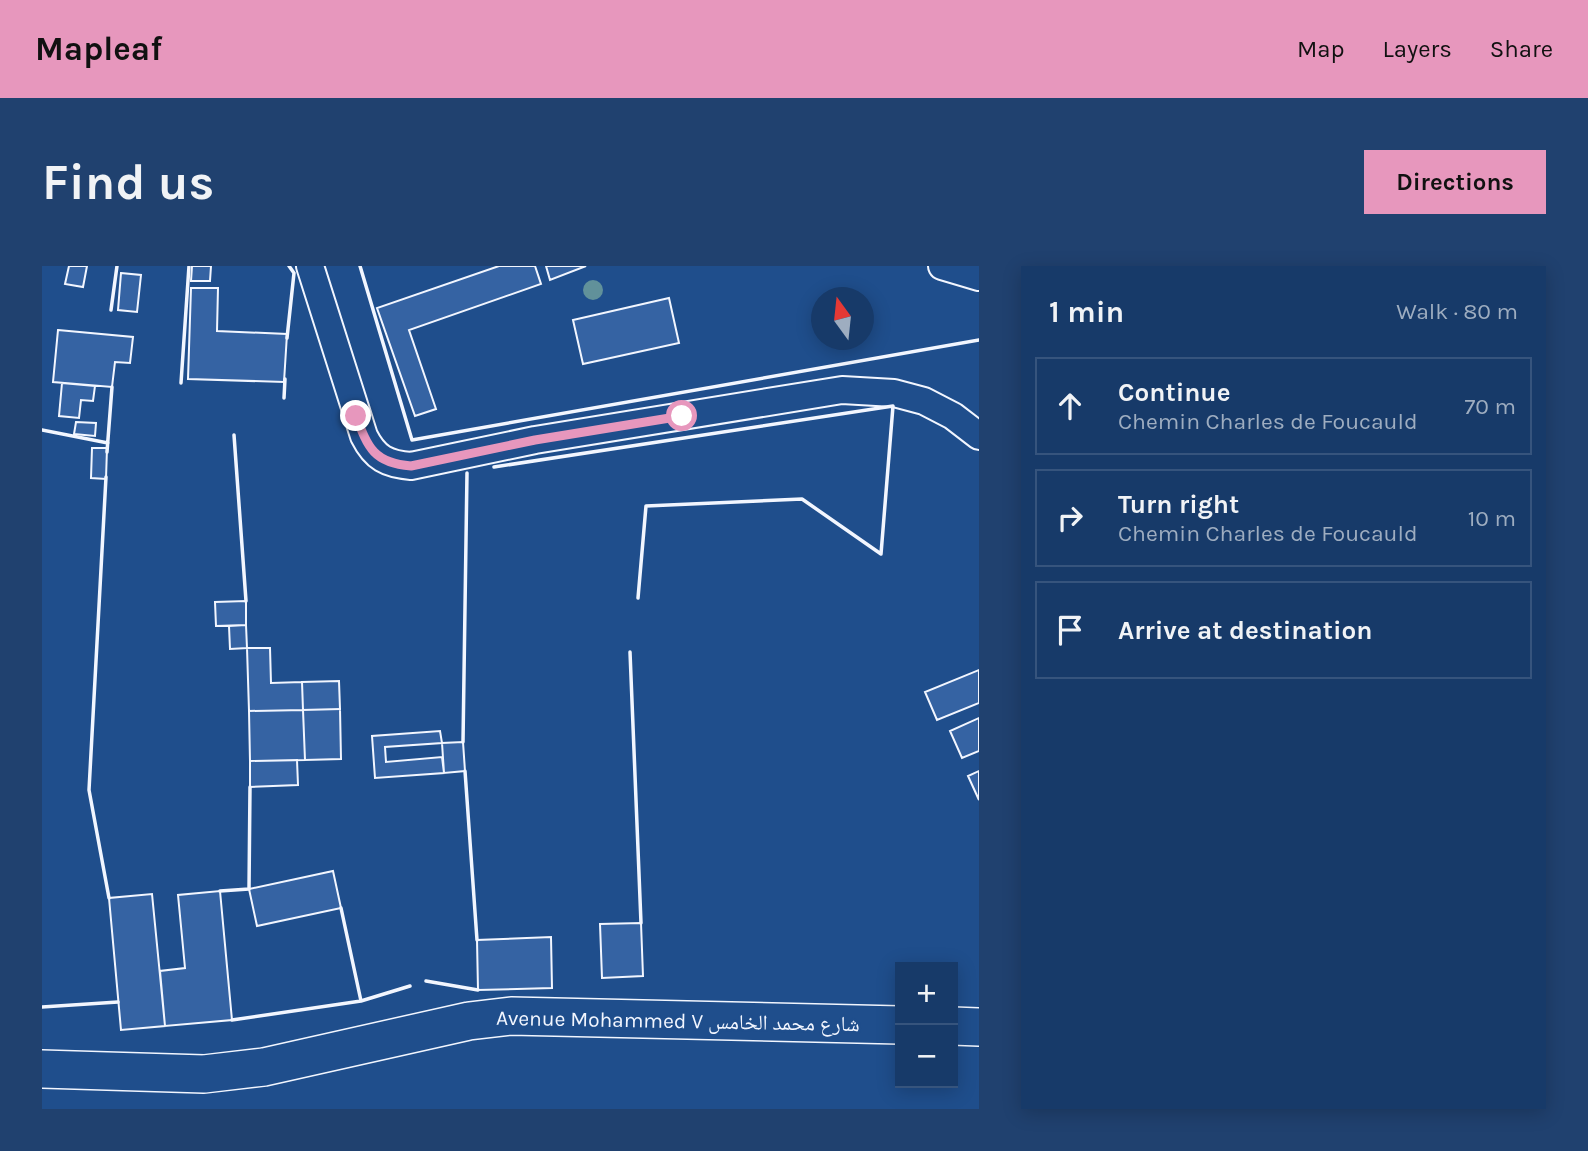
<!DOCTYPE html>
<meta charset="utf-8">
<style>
:root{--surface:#173a69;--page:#20416f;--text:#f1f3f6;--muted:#9eadc0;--line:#36547d;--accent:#e797bd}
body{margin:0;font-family:Karla,"Noto Naskh Arabic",sans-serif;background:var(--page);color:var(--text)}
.controls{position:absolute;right:21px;bottom:21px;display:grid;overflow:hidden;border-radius:0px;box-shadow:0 4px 18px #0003}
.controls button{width:63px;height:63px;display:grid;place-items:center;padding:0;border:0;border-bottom:2px solid var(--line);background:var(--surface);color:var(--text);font:35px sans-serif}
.compass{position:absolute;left:769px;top:21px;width:63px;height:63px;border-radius:50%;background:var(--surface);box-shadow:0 4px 18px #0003;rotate:345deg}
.stop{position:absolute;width:21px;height:21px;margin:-16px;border:5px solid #e797bd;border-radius:50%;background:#fff}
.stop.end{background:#e797bd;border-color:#fff;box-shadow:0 2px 7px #0008}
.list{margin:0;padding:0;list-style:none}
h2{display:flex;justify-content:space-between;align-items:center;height:91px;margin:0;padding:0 28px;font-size:30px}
h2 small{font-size:23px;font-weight:400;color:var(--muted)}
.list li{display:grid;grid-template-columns:46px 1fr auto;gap:21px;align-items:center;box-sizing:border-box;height:98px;margin:0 14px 14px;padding:0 14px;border:2px solid var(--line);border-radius:0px}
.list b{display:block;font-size:26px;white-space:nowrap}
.list p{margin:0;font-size:23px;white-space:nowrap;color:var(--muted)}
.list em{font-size:23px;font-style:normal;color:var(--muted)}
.icon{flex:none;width:38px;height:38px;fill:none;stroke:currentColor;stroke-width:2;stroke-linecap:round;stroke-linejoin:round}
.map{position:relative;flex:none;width:937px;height:843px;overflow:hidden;border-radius:0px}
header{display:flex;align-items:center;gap:42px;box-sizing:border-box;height:98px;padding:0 35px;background:var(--accent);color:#111}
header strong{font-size:33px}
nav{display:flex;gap:38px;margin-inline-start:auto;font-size:24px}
.intro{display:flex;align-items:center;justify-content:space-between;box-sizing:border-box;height:168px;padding:0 42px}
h1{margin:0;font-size:49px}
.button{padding:18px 32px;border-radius:0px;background:var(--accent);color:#111;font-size:24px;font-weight:700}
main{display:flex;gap:42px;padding:0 42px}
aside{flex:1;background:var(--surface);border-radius:0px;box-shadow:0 4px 18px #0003}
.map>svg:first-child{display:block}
.building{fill:#3563a3;stroke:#f2f6ff;stroke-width:2}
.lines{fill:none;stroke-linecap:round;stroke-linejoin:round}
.minor-casing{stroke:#f2f6ff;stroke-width:30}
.secondary-casing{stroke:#f2f6ff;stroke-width:40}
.minor{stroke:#1f4e8c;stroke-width:26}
.secondary{stroke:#1f4e8c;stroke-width:37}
.wall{stroke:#f2f6ff;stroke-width:3.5}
.tree{fill:#61919a}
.route{stroke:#e797bd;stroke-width:9}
.labels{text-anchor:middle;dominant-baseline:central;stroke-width:5;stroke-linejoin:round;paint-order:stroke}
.street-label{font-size:21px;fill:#f2f6ff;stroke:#1f4e8c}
</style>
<header>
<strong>Mapleaf</strong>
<nav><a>Map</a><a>Layers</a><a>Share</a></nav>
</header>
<div class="intro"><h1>Find us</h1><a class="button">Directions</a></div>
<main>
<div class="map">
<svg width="937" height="843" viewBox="0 0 937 843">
<rect width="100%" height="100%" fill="#1f4e8c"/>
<path class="building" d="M27,0h18l-4,21 -18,-3z
M150,0h19l-1,15h-19z
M457,0h36l6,18 -132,46 27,79 -21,7 -38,-108z
M504,0h40l-36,14z
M79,7l20,2 -4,37 -19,-2z
M149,22h27l-1,43 70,3 -3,48 -96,-3z
M627,32l10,45 -96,21 -10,-44z
M16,64l75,7 -3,26 -15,-1 -3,25 -59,-5z
M20,117l33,3 -2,15 -12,-1 -2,18 -20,-2z
M34,156l20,1 -1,13 -21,-2z
M50,182h15l-1,31 -15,-1z
M204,335v24l-30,1 -1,-24z
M204,359l1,23 -17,1 -1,-23z
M205,382h23l1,35 31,-1 1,28 -54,1z
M937,404v33l-42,17 -12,-28z
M297,415l1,28 -37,1 -1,-28z
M298,443l1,50 -36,1 -2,-50z
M261,444l2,50 -55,1 -1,-50z
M937,452v33l-17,7 -12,-27z
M398,465l2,12 -57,4 1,15 56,-5 2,16 -69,5 -3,-42z
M421,476l2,29 -21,2 -2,-30z
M255,494l1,25 -48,2v-26z
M937,505v29l-11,-24z
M291,605l8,37 -84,18 -8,-37z
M178,625l12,129 -67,6 -5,-55 25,-3 -7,-73z
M110,628l13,132 -44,4 -12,-132z
M599,657l2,53 -41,2 -2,-54z
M509,671l1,51 -74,2 -1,-50z"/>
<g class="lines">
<g class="minor-casing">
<path id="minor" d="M268,0l54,170c11,22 23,28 47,30l124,-26 307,-50 52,3 30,8 29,15 26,20
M900,0l37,11"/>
</g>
<g class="secondary-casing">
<path id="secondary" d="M911,760l26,1
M0,803l162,5 60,-7 205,-46 42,-5 389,9"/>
</g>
<use href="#minor" class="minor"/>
<use href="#secondary" class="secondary"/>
<path class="wall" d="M318,0l52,174 567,-100
M69,44l6,-44
M245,72l7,-65 -5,-7
M139,117l8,-117
M242,132l1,-19
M0,164l66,13
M192,169l12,166
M65,186l5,-65
M452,201l399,-61 -12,148 -79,-55 -156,7 -8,92
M64,211l-17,313 20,108
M588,386l11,271
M421,476l4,-269
M423,505l12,169
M178,625l29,-2 1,-102
M299,642l20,93
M384,715l52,9
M0,741l76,-5
M190,754l129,-19 49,-15"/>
</g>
<circle class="tree" cx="551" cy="24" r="10"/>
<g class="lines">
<path class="route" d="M314,150c12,32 18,47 55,50l124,-26 147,-24"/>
</g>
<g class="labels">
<g class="street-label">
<text transform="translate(636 755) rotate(1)">Avenue Mohammed V شارع محمد الخامس</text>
</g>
</g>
</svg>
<div class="controls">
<button>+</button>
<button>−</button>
</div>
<svg class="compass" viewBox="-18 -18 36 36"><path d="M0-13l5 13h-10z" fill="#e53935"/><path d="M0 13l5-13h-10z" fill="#9eadc0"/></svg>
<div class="stop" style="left:640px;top:150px"></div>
<div class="stop end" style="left:314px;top:150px"></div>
</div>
<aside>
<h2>1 min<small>Walk · 80 m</small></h2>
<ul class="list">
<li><svg class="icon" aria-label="ahead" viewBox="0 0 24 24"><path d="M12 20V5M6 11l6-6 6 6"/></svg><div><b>Continue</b><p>Chemin Charles de Foucauld</p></div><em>70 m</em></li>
<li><svg class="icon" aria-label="right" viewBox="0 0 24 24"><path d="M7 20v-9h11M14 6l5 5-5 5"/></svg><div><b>Turn right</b><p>Chemin Charles de Foucauld</p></div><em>10 m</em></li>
<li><svg class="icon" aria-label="arrive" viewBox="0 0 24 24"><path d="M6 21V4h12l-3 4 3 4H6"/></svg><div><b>Arrive at destination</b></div></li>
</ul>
</aside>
</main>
